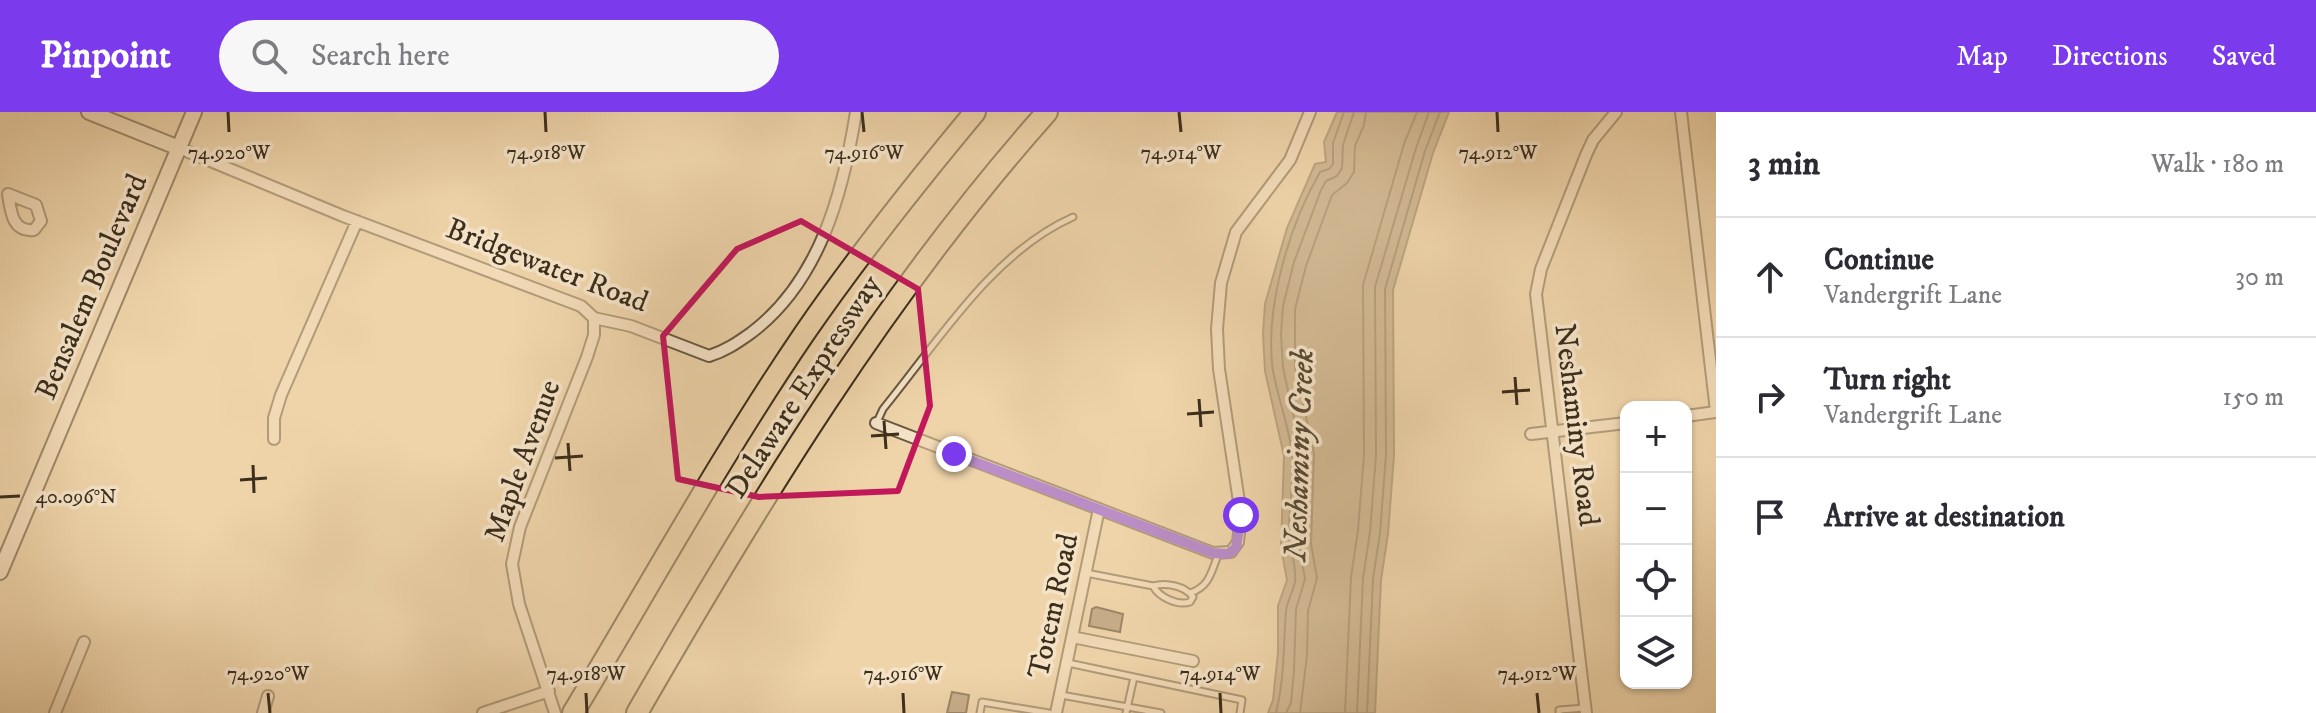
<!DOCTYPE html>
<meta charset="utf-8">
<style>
:root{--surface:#fff;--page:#f7f7f7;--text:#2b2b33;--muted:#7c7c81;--line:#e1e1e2;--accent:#7c3aed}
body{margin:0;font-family:"IM FELL DW Pica",serif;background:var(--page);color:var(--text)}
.controls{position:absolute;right:24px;bottom:24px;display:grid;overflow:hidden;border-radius:16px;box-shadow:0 2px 6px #0004}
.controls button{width:72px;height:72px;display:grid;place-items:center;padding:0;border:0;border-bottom:2px solid var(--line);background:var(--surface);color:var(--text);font:40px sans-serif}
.stop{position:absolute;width:24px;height:24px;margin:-18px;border:6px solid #7c3aed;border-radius:50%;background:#fff}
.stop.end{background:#7c3aed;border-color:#fff;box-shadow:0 2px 8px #0008}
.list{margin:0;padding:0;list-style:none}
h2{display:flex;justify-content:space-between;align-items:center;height:104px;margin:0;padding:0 32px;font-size:34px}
h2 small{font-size:26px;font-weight:400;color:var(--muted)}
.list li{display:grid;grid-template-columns:52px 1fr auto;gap:24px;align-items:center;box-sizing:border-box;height:120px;padding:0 32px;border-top:2px solid var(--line)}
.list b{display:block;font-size:30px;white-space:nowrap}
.list p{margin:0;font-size:26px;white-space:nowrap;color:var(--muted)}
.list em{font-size:26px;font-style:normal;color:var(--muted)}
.icon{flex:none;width:44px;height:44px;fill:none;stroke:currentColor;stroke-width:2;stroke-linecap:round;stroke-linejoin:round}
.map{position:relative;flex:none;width:1716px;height:601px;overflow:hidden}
header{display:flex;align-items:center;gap:48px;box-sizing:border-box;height:112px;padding:0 40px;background:var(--accent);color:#fff}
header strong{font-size:38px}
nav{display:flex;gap:44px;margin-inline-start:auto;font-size:28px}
.search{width:560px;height:72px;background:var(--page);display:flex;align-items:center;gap:20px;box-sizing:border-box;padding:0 28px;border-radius:44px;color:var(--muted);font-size:30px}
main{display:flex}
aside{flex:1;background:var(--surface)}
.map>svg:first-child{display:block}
.water{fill:#b29c7a;stroke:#827054;stroke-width:2}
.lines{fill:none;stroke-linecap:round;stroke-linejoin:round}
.shore{stroke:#76654b;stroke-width:2}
.building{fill:#998466;stroke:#3b2e1c;stroke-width:2}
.service-casing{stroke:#685840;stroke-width:9}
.minor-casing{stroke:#685840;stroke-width:14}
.secondary-casing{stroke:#3b2e1c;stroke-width:18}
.motorway-casing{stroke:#3b2e1c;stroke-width:24}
.service{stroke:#f5e3c8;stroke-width:5}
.minor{stroke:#f5e3c8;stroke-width:10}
.secondary{stroke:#f5e3c8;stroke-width:14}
.motorway{stroke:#efd4aa;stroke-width:20}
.route{stroke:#7c3aed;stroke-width:10}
.marked{fill:none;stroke:#c2185b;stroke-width:6;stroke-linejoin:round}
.ticks{fill:none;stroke:#3b2e1c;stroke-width:3}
.labels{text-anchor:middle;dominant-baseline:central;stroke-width:7;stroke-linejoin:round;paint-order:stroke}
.street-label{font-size:30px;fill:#3b2e1c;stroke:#f5e3c8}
.water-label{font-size:32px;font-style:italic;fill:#594a34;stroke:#f5e3c8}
.ticks-label{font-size:20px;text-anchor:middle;fill:#3b2e1c;stroke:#f5e3c8;stroke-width:7;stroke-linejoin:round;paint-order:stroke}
</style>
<header>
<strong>Pinpoint</strong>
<div class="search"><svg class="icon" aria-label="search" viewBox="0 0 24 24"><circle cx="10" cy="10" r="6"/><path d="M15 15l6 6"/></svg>Search here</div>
<nav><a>Map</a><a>Directions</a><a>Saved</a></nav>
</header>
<main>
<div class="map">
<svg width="1716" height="601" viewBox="0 0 1716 601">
<rect width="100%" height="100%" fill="#efd4aa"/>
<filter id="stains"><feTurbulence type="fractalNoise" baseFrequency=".0025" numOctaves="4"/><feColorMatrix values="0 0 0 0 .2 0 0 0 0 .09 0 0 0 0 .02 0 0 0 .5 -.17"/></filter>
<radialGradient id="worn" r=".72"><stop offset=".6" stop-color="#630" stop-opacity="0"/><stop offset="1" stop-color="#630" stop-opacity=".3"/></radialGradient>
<path class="water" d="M1337,0h112l-16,41 -40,137 1,165 -6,79 -7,46 -6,133h-107l5,-13 5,-48v-46l9,-26 -6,-33 3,-91 -19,-85 -2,-37 2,-30 22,-76 28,-64 11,-2 -2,-20z"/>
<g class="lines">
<path class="shore" d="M1276,601c9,-37 7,-65 10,-102 1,-10 7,-19 9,-29 2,-14 -6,-38 -6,-55 1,-23 5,-49 3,-73 -3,-28 -14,-55 -19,-83 -9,-62 16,-145 47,-199l9,-3 4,-5v-21l11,-31
M1286,601l5,-10 3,-32 2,-62 9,-30 -6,-34 3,-91 -19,-86 -2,-34 2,-28 11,-44 27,-72 5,-9 11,-5 5,-8 1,-23 11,-33
M1300,601l7,-58 1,-44 9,-33 -6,-34 3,-91 -19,-86v-58l11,-43 26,-71 15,-12 7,-11 1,-26 9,-21 2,-13
M1345,601l6,-136 7,-47 6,-75 -1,-170 41,-141 13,-32
M1357,601l6,-135 7,-46 6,-77 -1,-168 41,-139 13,-36
M1367,601l6,-134 7,-46 6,-78 -1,-166 40,-138 15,-39"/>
</g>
<path class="building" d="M1096,495l27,7 -3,18 -31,-6 3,-17z
M952,580l17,3 -3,18h-19z"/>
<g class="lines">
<g class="service-casing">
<path id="service" d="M877,310l6,-13c55,-67 109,-156 190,-192
M1086,461l67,13c13,-4 32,0 40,11l-3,5c-13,4 -31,-5 -37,-16
M1190,481c19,-6 21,-20 28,-38
M1068,551l174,37 -2,13
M1061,583l100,18
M980,601l2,-11 67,11
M1126,601l8,-36
M1559,601v-3l26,-2"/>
</g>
<g class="minor-casing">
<path id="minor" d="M1681,0l35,299
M179,36l164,68 238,90 13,12 37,8 78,30c16,-5 28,-13 42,-23 69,-52 92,-140 105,-221
M8,82l28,11 5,16 -7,9c-22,2 -23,-18 -26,-36z
M1686,304l30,-4
M876,311l337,130 18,-1 7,-10 3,-27 -22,-146 -2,-40 4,-46 15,-51 54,-72 20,-48
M1531,322l95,-11
M274,327v-21l7,-23 76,-174
M1072,525l121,24
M55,601l29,-71
M263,601l5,-17
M483,601l66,-22
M555,601l-36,-109 -7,-40 8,-37 67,-170 7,-22v-17
M1056,601l43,-204
M1586,601l-50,-419 5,-25 45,-114 7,-15 23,-28"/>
</g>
<g class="secondary-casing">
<path id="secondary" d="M89,0l90,36
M0,460l194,-460"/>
</g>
<g class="motorway-casing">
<path id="motorway" d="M573,601c76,-126 148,-257 231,-379 53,-77 111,-150 171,-222
M637,601c121,-210 248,-419 410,-601"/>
</g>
<use href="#service" class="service"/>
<use href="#minor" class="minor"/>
<use href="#secondary" class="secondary"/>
<use href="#motorway" class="motorway"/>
</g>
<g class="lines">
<path class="route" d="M954,342l259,99 15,1 8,-6 5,-33"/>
</g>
<path d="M0 0H1716V601H0ZM801,109l117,68 12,117 -32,85 -139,6 -81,-18 -15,-143 74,-87z" fill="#efd4aa" fill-opacity=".55" fill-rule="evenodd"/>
<path class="marked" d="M801,109l117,68 12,117 -32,85 -139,6 -81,-18 -15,-143 74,-87z"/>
<path class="ticks" d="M228,0l1,20M545,0l1,20M862,0l2,20M1179,0l2,20M1497,0l1,20M1515,265l2,28M1502,280l28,-2M1199,287l2,28M1187,302l27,-2M884,309l2,28M871,324l28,-2M568,331l2,28M555,346l28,-2M253,353l1,28M240,368l27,-2M0,385l20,-1M268,581l2,20M586,581l1,20M903,581l1,20M1220,581l1,20M1537,581l2,20"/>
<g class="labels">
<g class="street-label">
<text transform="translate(547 154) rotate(21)">Bridgewater Road</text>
<text transform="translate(92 175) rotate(-67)">Bensalem Boulevard</text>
<text transform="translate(804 275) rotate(-57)">Delaware Expressway</text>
<text transform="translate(1576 313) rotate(83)">Neshaminy Road</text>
<text transform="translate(523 349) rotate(-70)">Maple Avenue</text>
<text transform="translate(1054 494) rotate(-78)">Totem Road</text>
</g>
<g class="water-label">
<text transform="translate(1300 343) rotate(-88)">Neshaminy Creek</text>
</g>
</g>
<g class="ticks-label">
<text x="229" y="47">74.920°W</text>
<text x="546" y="47">74.918°W</text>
<text x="864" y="47">74.916°W</text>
<text x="1181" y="47">74.914°W</text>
<text x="1498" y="47">74.912°W</text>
<text x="76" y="391">40.096°N</text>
<text x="268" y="568">74.920°W</text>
<text x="586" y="568">74.918°W</text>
<text x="903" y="568">74.916°W</text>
<text x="1220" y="568">74.914°W</text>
<text x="1537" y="568">74.912°W</text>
</g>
<rect width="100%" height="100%" filter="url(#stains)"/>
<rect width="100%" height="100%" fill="url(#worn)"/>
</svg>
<div class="controls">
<button>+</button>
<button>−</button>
<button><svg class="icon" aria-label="locate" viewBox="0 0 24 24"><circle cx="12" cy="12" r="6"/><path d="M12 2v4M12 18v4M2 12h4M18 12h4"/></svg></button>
<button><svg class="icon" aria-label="layers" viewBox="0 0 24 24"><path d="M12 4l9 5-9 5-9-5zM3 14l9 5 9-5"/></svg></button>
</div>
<div class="stop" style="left:1241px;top:403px"></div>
<div class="stop end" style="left:954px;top:342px"></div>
</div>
<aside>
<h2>3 min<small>Walk · 180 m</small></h2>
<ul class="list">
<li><svg class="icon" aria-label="ahead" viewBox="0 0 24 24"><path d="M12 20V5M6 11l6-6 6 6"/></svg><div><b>Continue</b><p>Vandergrift Lane</p></div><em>30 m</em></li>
<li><svg class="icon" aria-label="right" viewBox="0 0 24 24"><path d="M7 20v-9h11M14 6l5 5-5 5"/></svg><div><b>Turn right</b><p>Vandergrift Lane</p></div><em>150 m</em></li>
<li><svg class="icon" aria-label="arrive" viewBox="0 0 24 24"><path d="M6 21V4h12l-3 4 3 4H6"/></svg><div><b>Arrive at destination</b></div></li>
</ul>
</aside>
</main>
